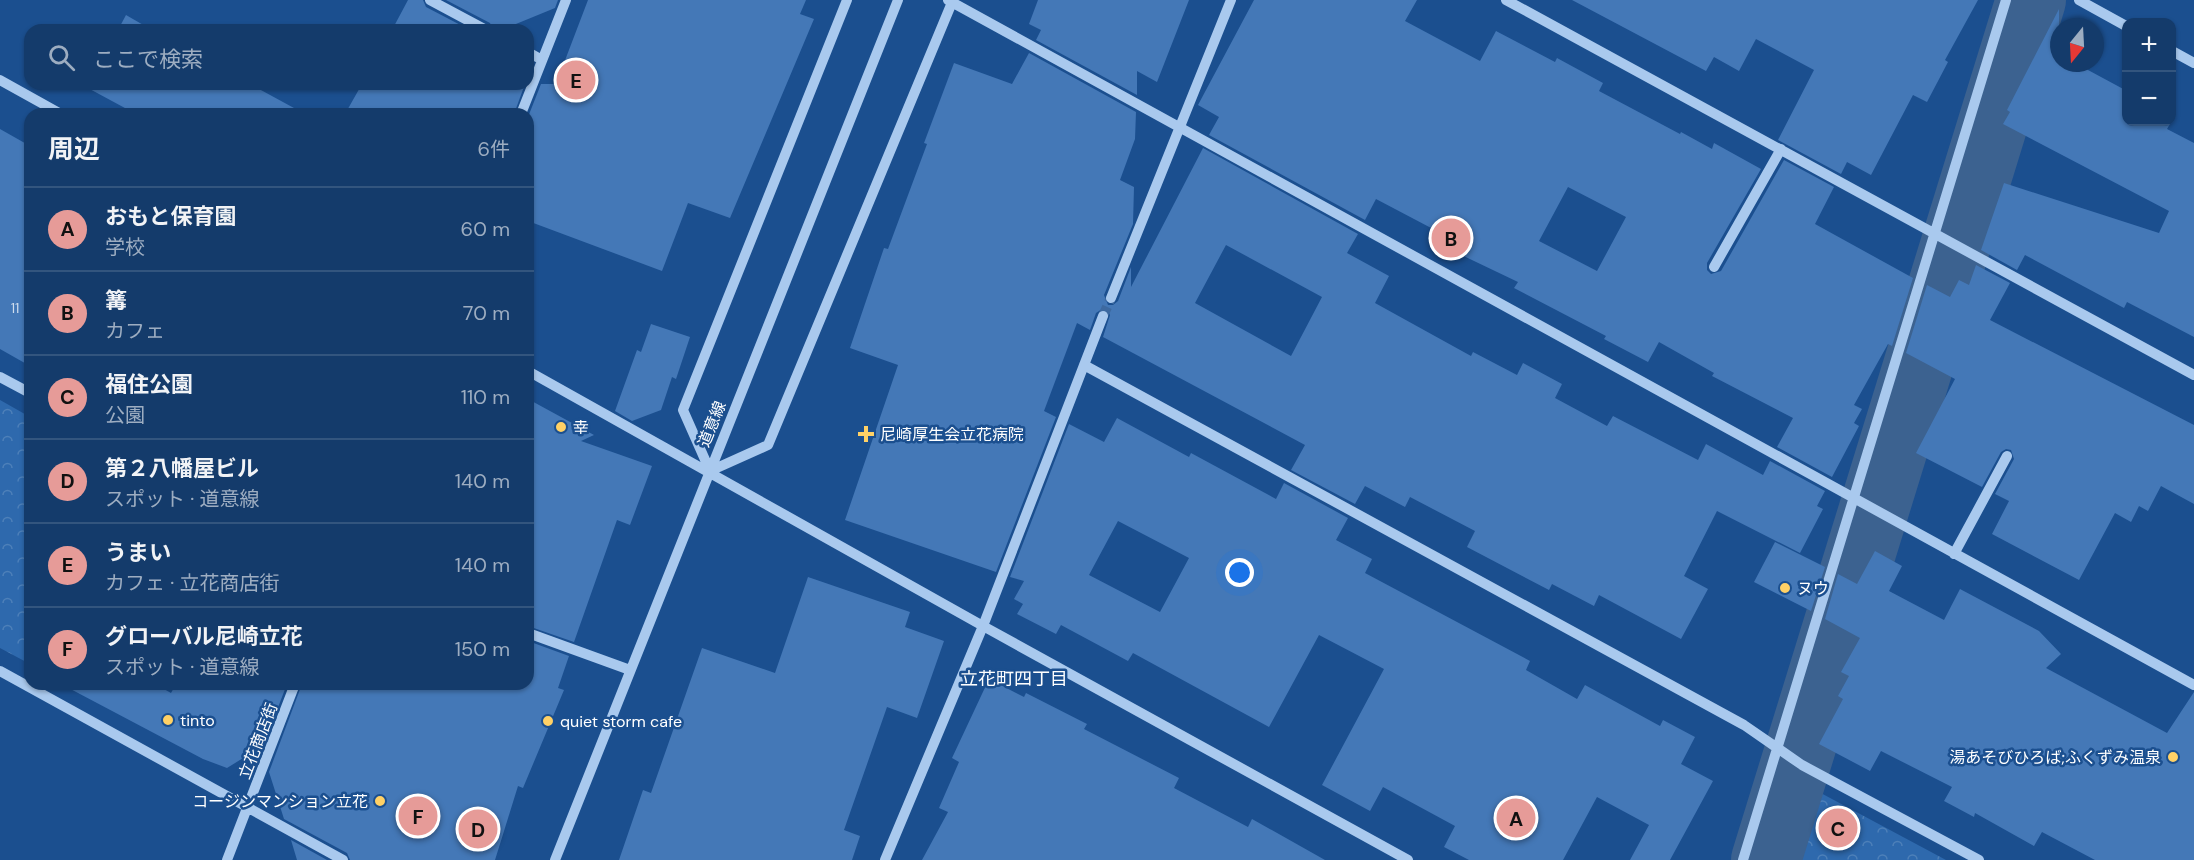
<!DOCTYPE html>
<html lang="ja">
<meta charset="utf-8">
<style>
:root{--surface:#143b6b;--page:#1d4271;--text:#f1f3f6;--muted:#9dadc1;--line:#33557e;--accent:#e69b98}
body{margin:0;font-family:"DM Sans","Noto Sans JP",sans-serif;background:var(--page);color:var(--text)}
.controls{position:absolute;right:18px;top:18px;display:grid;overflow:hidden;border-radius:12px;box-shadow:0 2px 4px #0004}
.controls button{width:54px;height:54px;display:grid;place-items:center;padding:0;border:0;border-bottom:2px solid var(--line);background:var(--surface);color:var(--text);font:30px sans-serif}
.compass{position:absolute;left:2050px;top:18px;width:54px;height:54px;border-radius:50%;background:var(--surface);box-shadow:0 2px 4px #0004;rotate:198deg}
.you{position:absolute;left:1240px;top:573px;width:21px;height:21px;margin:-15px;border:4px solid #fff;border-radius:50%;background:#1a73e8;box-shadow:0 0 0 9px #1a73e833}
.badge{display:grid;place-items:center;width:39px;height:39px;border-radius:50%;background:var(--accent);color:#111;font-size:20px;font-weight:700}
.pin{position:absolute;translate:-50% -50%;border:3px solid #fff;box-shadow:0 2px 6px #0006}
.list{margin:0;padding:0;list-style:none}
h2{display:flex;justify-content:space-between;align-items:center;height:78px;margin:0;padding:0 24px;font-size:26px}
h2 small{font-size:20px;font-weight:400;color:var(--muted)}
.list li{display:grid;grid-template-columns:39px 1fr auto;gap:18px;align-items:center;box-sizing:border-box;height:84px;padding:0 24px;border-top:2px solid var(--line)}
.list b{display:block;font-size:22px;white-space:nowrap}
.list p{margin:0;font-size:20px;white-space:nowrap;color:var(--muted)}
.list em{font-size:20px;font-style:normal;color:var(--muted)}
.icon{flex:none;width:33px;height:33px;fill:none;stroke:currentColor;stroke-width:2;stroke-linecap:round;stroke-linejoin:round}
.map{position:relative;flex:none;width:2194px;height:860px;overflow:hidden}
.search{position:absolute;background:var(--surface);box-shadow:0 2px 4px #0004;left:24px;top:24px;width:510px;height:66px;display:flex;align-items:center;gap:15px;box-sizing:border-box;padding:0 21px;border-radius:18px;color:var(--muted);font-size:22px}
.panel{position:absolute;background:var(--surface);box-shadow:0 2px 4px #0004;left:24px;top:108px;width:510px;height:582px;border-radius:18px}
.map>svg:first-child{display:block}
.park{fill:url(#park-crowns)}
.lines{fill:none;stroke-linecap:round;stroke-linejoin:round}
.river{stroke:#3c6290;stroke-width:70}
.building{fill:#4478b7;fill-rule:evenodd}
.minor-tunnel{stroke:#3d69a0;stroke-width:10;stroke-dasharray:10 5;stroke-linecap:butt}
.minor{stroke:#a9c9ee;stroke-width:10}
.poi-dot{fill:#ffd166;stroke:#1b4f8f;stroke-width:2}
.labels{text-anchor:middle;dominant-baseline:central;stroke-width:5;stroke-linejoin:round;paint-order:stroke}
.number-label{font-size:14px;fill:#d0dded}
.street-label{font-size:16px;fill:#fff;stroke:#1b4f8f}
.poi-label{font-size:16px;fill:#fff;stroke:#1b4f8f;text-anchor:start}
.neighbourhood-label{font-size:18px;fill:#fff;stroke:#1b4f8f}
</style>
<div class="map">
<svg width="2194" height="860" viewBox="0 0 2194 860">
<defs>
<pattern id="park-crowns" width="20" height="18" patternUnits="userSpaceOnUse" patternTransform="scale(1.5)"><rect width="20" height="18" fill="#2e69ad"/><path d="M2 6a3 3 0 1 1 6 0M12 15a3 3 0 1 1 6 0" fill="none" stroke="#4d80b9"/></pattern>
</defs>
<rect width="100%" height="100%" fill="#1b4f8f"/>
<path class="park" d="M0,400l30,17v247l-30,-16z
M1817,791l129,69h-166l20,-64z"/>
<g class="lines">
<path class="river" d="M1766,860l265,-860"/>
</g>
<path class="building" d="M408,0h15l3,7 44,23h-78z
M446,0h112l-3,8 -54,22h-8l-3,-7z
M588,0h218l-6,14 14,5 -84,199 -42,-15 -26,68 -134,-50v-104l13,-33h15z
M1038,0h151l-32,82 -20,-11v24l-101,-55 5,-10 -12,-6z
M1254,0h163l-12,21 75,40 16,-30 59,31 2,-4 46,25 -4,8 81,43 1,-2 31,17 2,-6 47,26 -54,94v7l4,4 10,-3 63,-111 50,27 -19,37 98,54 -21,68 -4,-2 -34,61 8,4 -8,14 5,3 -27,51 -55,-30 16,-29 -81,-42 2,-3 -55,-31 -11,20 -44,-23 2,-3 -92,-48 4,-6 -90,-43 5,-10 -57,-30 -11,21 -156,-85 10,-18 -21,-12zM1568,187l58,30 -29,54 -58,-30z
M1572,0h406l-33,60 3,2 -21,40 -14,-7 -42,80 -24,-13 -6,12 -63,-34 36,-70 -58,-31 -17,32 -25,-14 -8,14z
M2059,9v54h16l52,28v31h44l-4,7 27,14v194l-67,-35 -3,6 -99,-53 -8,15 -36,-20 23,-67 155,50 10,-22 -166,-87 7,-12 -3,-2z
M126,15l26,15h-34z
M1029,53l107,59 -1,27 -15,41 14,7 -1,37 -29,71 4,10h5l5,-4 13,-34v20l72,-139 155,86 -11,19 42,23 -14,27 96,53 2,-4 44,23 6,-12 39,21 -7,14 52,28 6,-10 85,44 8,-16 57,31 7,-14 55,30 -8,15 6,3 -23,44 -83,-42 -33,65 24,13 -27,50 -82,-44 -5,11 -42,-22 -3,6 -82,-43 8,-16 -65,-34 -5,10 -40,-21 -10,18 -64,-34 14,-25 -202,-108 7,-22 -2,-4 -6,-2 -6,4 -6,17 -13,-7 -33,88 12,6 -60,155 -151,-52 53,-155 -48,-17 34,-100 4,1 39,-105 -3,-1 30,-80 58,21zM1226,245l96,52 -31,59 -96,-53z
M88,84h162l55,30h-169l-50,-27z
M362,84h163l-11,30h-169z
M0,129l30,17v220l-30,-17z
M1976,265l34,18 -20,37 204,105v79l-33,-18 -13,25 -9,-5 -8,16 -16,-9 -36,67 -87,-46 17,-33 -14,-7 19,-35 -3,-9 -5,-1 -5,3 -19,35 -66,-34 39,-74 -49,-26 21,-68 23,12 9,-17 10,5z
M651,324l39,13 -14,42 -4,-2 -11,33 -29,11 -17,-10 22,-61 4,2z
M528,399l66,36 -13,6 71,25 -22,59 -13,-5 -43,122 -46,-16z
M1117,418l72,39 2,-4 85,46 8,-16 64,35 -12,22 36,19 -7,14 165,88 -4,9 51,29 8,-14 75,41 3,-6 32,17 -14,27 32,17 -43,79h-40l19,-35 -52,-28 -34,63h-94l-25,-13 11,-21 -72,-39 -13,24 -48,-26 62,-116 -65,-34 -50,92 -136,-74 -5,8 -67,-36 -5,9 -39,-20 6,-10 -9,-5 10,-18 -14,-4 59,-153 35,18zM1118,521l71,37 -29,54 -71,-37z
M1775,542l50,25 -14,44 -57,-29z
M1875,551l27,15 -13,25 55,29 16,-31 79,42 22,23 -15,14 121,65 27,-41v168h-99l-53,-28 -8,14 -59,-33 -1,4 -30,-16 8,-14 -71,-36 -11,20 -51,-27 24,-45 -5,-3 11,-20 -8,-4 19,-34 -35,-19 13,-45 19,10z
M808,577l102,35 -5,15 39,14 -27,77 -30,-11 -43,123 16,6 -8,24h-233l24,-70 8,3 51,-145 73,25z
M528,641l41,15 -11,32 6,2 -41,98 -5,-2 -23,74h-145l-3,-7 -63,-34 -15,-47 33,-88h226z
M989,679l35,18 2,-4 61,31 -3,5 95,49 -5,10 74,39 4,-8 73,41h-403l26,-48 -9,-4 20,-46 -7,-4z
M61,684h94l16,9 5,-9h111l-25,65 -1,-2 -34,21 -24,-9z
M291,840l36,20h-30z"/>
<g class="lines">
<path class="minor-tunnel" d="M1103,316l8,-18"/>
<path class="minor" d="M430,0l56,30
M948,0l1246,685
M1506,0l688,375
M2079,0l47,26
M2172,51l22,12
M528,52l14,8
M0,80l61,34
M521,114l45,-114
M1714,267l67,-118
M1111,298l120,-298
M1084,365l660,360 58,40 177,95
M528,371l455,255 425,234
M0,377l30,16
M710,471l58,-26 185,-445
M710,471l-27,-61 164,-410
M1954,554l53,-98
M528,633l102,37
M0,671l343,189
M227,860l68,-176
M555,860l343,-860
M885,860l98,-234 120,-310
M1743,860l263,-860"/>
</g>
<g class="poi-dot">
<circle cx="561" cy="427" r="6"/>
<path d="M863 425h6v6h6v6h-6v6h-6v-6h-6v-6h6z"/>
<circle cx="1785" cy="588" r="6"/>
<circle cx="168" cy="720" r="6"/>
<circle cx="548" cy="721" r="6"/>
<circle cx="2173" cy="757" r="6"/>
<circle cx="380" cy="801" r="6"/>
</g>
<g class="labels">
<g class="number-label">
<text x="15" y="308">11</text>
</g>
<g class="street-label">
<text transform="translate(712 424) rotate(-68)">道意線</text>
<text transform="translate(258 741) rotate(-69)">立花商店街</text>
</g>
<g class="poi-label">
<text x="573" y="427">幸</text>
<text x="880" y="434">尼崎厚生会立花病院</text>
<text x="1797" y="588">ヌウ</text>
<text x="180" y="720">tinto</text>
<text x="560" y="721">quiet storm cafe</text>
<text x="2161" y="757" text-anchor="end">湯あそびひろば;ふくずみ温泉</text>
<text x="368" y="801" text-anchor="end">コージンマンション立花</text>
</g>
<g class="neighbourhood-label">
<text x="1014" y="679">立花町四丁目</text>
</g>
</g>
</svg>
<div class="controls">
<button>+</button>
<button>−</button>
</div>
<svg class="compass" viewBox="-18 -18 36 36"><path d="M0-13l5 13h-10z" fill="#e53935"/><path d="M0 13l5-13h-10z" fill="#9dadc1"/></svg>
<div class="you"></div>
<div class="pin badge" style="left:1516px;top:818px">A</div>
<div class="pin badge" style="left:1451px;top:238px">B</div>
<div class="pin badge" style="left:1838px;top:828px">C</div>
<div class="pin badge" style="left:478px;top:829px">D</div>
<div class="pin badge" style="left:576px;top:80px">E</div>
<div class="pin badge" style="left:418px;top:816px">F</div>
<div class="search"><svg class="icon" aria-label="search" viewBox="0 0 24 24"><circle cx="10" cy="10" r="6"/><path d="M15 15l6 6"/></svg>ここで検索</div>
<section class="panel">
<h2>周辺<small>6件</small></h2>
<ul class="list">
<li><span class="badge">A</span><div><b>おもと保育園</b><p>学校</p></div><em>60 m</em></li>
<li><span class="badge">B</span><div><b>篝</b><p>カフェ</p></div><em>70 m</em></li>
<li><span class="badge">C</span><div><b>福住公園</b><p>公園</p></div><em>110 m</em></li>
<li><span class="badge">D</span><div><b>第２八幡屋ビル</b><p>スポット · 道意線</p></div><em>140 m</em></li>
<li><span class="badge">E</span><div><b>うまい</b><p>カフェ · 立花商店街</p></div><em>140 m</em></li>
<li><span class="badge">F</span><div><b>グローバル尼崎立花</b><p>スポット · 道意線</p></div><em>150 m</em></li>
</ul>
</section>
</div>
